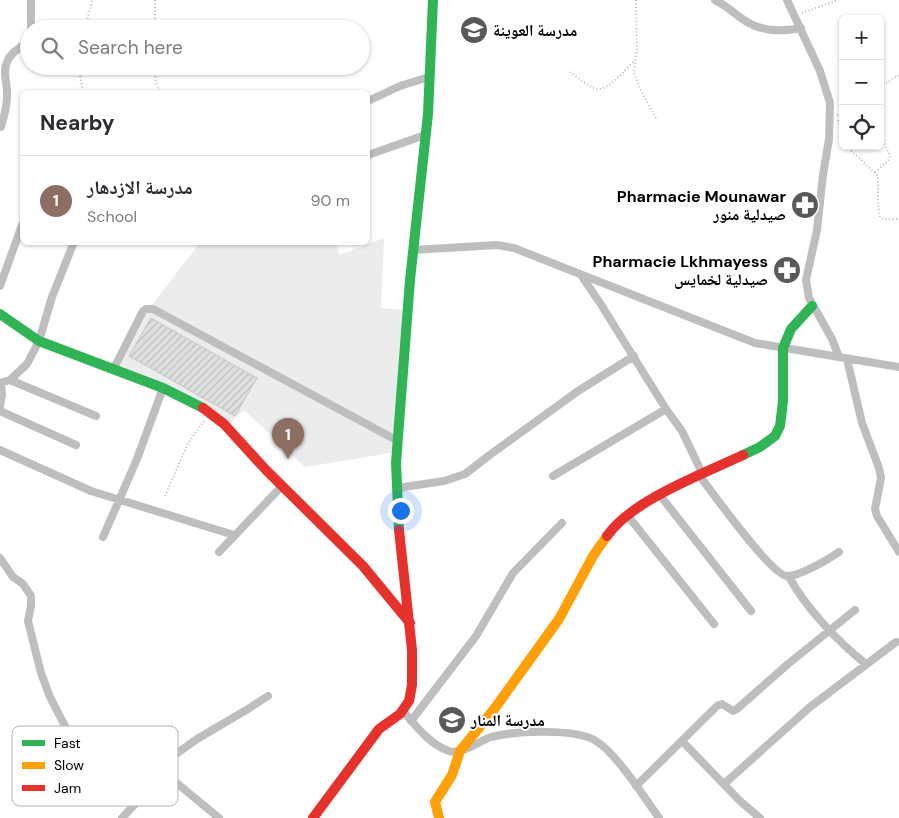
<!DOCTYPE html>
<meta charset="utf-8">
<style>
:root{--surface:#fff;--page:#f2f2f3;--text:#2b2b33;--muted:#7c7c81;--line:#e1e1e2;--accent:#595959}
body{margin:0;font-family:"DM Sans","Noto Naskh Arabic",sans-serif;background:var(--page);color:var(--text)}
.controls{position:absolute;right:15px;top:15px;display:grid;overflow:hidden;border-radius:8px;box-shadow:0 1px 4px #0004}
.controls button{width:45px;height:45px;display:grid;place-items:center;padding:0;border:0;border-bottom:1px solid var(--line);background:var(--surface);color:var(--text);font:25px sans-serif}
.you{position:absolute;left:400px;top:510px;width:18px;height:18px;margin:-12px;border:4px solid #fff;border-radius:50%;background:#1a73e8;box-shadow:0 0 0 8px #1a73e833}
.badge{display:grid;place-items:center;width:32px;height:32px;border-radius:50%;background:var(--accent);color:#fff;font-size:16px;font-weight:700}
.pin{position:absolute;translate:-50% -41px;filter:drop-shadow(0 1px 2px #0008)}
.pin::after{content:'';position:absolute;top:26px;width:18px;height:15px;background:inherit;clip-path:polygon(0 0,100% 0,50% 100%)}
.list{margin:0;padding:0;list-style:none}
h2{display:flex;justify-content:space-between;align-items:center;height:65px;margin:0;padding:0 20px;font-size:21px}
h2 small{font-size:16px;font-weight:400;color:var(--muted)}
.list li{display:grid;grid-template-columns:32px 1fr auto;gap:15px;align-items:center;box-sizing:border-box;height:90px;padding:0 20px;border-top:1px solid var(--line)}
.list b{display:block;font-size:19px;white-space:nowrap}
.list p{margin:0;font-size:16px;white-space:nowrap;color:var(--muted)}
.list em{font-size:16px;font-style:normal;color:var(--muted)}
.icon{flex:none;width:28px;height:28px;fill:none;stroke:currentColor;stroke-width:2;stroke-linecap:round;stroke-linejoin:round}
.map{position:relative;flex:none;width:899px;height:818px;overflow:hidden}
.search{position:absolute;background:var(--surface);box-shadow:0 1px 4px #0004;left:20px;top:20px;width:350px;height:55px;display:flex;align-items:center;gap:12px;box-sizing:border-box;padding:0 18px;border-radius:28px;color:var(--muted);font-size:19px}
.panel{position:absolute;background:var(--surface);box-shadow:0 1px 4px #0004;left:20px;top:90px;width:350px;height:155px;border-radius:8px}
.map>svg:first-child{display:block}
.grass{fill:#ececec}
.building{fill:url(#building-hatch);stroke:#c7c7c7}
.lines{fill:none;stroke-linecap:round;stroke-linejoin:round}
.path{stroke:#b9b9b9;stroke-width:2;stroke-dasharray:1 2.5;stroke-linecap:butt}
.street{stroke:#bebebe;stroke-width:8}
.fast{stroke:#30b455;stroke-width:10}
.slow{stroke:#ff9f0a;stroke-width:10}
.jam{stroke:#e5322d;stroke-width:10}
.labels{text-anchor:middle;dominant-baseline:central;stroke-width:4;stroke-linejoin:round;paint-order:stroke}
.poi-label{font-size:16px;font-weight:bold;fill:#000;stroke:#fff;text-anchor:start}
.key{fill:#fff;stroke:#b2b2b2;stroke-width:1}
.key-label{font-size:14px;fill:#000}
</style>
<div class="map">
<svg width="899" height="818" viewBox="0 0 899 818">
<defs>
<pattern id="building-hatch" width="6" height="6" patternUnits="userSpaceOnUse" patternTransform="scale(1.25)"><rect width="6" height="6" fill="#dfdfdf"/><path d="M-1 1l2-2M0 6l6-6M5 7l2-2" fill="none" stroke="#bebebe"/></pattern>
</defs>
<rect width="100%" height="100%" fill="#fff"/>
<path class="grass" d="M384,238l-3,70 25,2 -10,142 -91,15 -61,-57 -14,13 -55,-32 -62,-25 38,-60 49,-63h137l2,12z"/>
<path class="building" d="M151,318l106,60 -22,38 -106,-60z"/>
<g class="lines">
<path class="path" d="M636,0l1,49 -3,24 7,18 16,29
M802,13l36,-13
M85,29l7,-29
M155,29v-29
M78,66l5,26
M154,66l2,17 4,9
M570,72c8,5 18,15 27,17 11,2 30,-21 38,-29
M880,87l19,-12
M837,115l6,-3
M838,120l5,17
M846,146l32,30v28l2,13 4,2h15
M875,172l13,-11 2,-5 -10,-23
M165,496l23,-53 16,-22"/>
<path class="street" d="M31,0v29
M715,0c9,4 18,12 26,18 19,14 38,14 60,10
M787,0l33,71 10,32 -1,36 -6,36 -6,55 -11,50 3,18 23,41 7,18 60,10
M368,101l32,-15 29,-9
M1,127c3,-10 6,-20 6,-31 1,-11 -5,-24 0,-34 4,-11 15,-14 22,-22
M368,155l57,-20
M413,250l84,-5 17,3 241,95 84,14
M581,275l19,28 66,106 16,22 20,42
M0,286l22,-61
M847,359l15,64 17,45 2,10 -6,31 2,7 22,36
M114,368l29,-57 3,-2h7l245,132
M10,380l86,36
M0,383l10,-3 17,-16 12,-23 13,-44 22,-55
M0,406l2,-11 -1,-12
M0,411l76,34
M0,450l91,41 143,44
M699,475c13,17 72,100 88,101 11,1 42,-17 52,-24
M553,476l113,-67
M397,488l47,-7 21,-7 26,-20 87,-63 56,-35
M659,494l92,117
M628,516l86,108
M103,537l34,-78 26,-71
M219,552l63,-66
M0,558l13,19 10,7 8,12v10l-3,15 13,52 9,24 17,33 16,24 12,10 9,2 57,4 58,48
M789,577c17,31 49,65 77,87
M403,711c12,14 27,34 46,40 14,4 29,-10 42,-14 24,-6 85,-9 105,4 21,13 48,56 63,77
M411,721l65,-85 37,-63 49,-50
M682,741l58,60 20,17
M724,784l86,-77 86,-65
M636,786l81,-80 5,-2 11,7 4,-2 51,-45 67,-54
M122,818l16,-17 23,-31 15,-16 21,-15 51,-30 20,-13"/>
<path class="fast" d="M0,314l39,27 124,47 40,20
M743,455l17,-8 15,-11 5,-10 3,-25v-53l8,-19 21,-23
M399,530l-3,-67 14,-183 18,-166 5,-114"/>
<path class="slow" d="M439,818l-4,-16 17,-27 8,-24 35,-43 64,-89 34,-63 14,-20"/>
<path class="jam" d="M203,408l21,16 42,46 97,96 47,57
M607,536c25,-36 96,-62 136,-81
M313,818l66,-89 21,-15 9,-13 3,-16v-35l-13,-120"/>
</g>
<defs>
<g id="school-disc" transform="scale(1.4375)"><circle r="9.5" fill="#595959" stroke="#fff"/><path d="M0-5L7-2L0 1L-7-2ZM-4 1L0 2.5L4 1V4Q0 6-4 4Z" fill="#fff"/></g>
<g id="pharmacy-disc" transform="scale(1.4375)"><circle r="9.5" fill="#595959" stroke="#fff"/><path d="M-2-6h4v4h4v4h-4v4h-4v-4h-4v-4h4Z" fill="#fff"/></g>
</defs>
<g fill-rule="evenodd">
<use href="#school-disc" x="474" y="30"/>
<use href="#pharmacy-disc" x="805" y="205"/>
<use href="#pharmacy-disc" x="787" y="270"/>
<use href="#school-disc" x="452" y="720"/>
</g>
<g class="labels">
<g class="poi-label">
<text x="493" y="30">مدرسة العوينة</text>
<text x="786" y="196" text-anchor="end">Pharmacie Mounawar<tspan x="786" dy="18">صيدلية منور</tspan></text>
<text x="768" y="261" text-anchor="end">Pharmacie Lkhmayess<tspan x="768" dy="18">صيدلية لخمايس</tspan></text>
<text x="471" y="720">مدرسة المنار</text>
</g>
</g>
<rect x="12" y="726" width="166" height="80" rx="8" class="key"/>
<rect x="22" y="740" width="23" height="6" fill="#30b455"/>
<rect x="22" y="762" width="23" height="7" fill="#ff9f0a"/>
<rect x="22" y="785" width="23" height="6" fill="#e5322d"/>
<g class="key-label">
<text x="54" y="748">Fast</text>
<text x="54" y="770">Slow</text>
<text x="54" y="793">Jam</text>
</g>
</svg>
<div class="controls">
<button>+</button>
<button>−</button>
<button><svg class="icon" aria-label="locate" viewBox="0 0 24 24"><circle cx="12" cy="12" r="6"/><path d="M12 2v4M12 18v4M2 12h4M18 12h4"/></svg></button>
</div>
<div class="you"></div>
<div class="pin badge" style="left:288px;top:459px;background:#8d6e63">1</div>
<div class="search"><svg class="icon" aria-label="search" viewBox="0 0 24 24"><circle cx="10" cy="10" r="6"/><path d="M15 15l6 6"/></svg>Search here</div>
<section class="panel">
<h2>Nearby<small></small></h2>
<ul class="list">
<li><span class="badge" style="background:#8d6e63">1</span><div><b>مدرسة الازدهار</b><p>School</p></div><em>90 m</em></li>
</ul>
</section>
</div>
